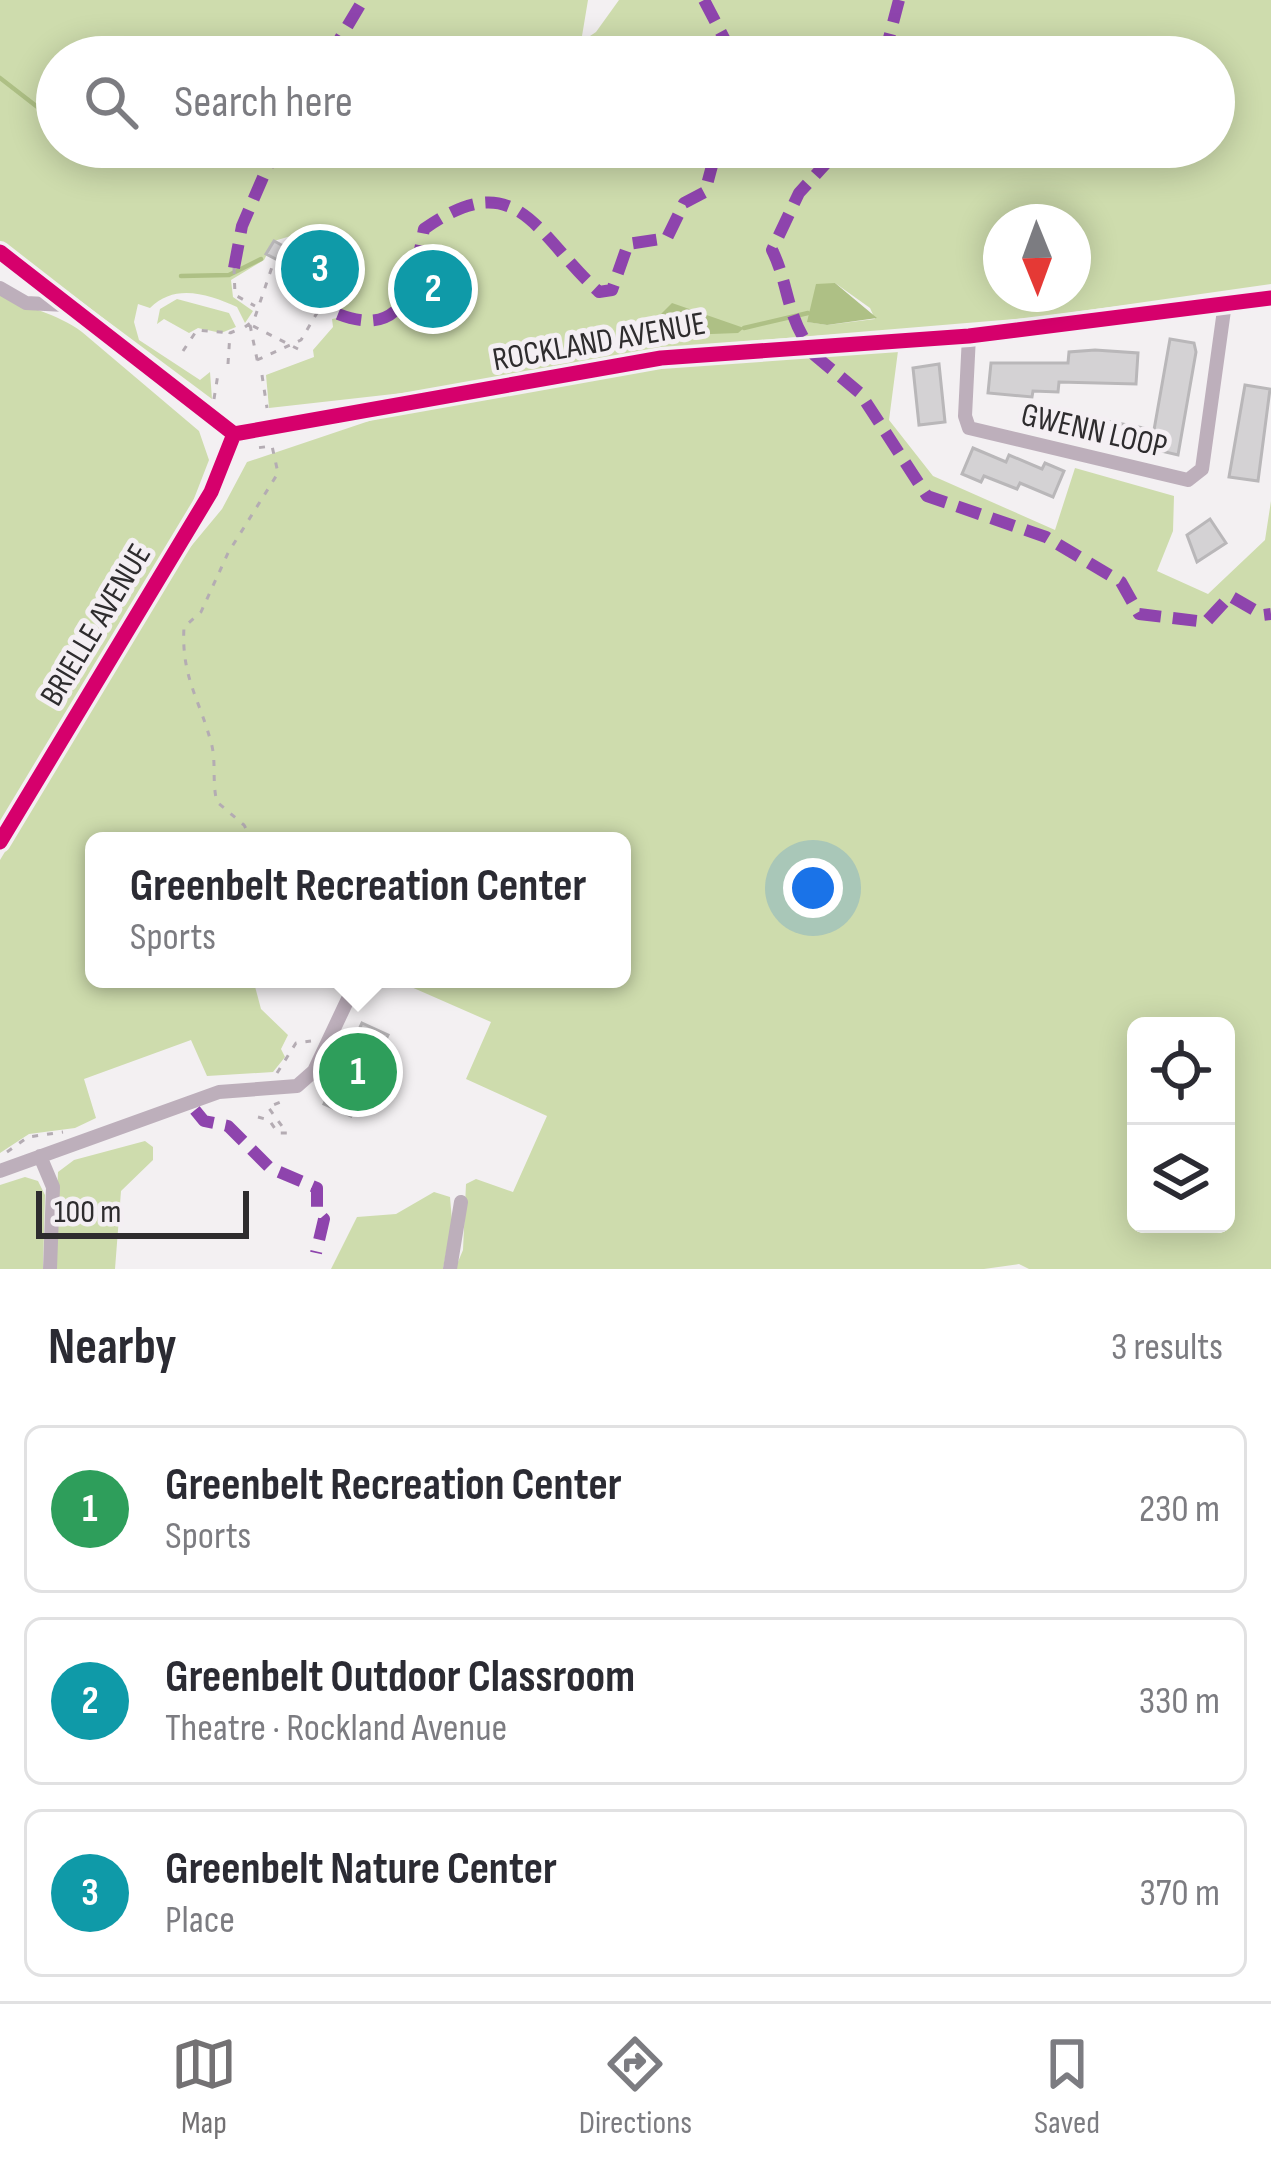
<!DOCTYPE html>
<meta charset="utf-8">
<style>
:root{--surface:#fff;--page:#f7f7f7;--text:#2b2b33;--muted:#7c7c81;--line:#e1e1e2;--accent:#737173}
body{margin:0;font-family:"Sofia Sans Condensed",sans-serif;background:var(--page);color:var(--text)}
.controls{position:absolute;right:36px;bottom:36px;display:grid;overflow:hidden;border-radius:18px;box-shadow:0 6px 30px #0003}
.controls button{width:108px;height:108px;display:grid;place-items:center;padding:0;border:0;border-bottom:3px solid var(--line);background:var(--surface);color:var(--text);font:60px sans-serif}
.compass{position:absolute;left:983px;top:204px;width:108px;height:108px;border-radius:50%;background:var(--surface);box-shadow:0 6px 30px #0003;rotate:179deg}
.scale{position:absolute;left:36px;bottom:30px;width:213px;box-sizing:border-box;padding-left:12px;border:6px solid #2e2c2e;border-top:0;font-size:33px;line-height:42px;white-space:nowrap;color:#2e2c2e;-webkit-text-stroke:9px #f4eff3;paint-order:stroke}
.you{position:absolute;left:813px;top:888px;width:42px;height:42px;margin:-30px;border:9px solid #fff;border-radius:50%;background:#1a73e8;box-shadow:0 0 0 18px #1a73e833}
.badge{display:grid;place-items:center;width:78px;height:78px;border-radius:50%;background:var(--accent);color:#fff;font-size:39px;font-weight:700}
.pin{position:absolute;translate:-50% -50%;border:6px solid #fff;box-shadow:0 3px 12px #0006}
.popup{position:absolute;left:85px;top:832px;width:546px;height:156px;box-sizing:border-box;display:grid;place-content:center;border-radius:18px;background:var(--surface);filter:drop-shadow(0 3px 9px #0005);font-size:39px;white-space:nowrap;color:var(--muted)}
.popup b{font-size:45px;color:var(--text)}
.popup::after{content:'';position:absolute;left:50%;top:100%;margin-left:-24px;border:24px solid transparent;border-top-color:var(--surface)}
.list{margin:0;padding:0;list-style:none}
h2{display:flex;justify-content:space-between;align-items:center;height:156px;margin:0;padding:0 48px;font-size:51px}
h2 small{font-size:39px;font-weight:400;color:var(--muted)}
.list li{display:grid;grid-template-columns:78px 1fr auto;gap:36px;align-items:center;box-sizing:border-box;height:168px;margin:0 24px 24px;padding:0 24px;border:3px solid var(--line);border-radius:18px}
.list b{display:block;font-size:45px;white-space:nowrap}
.list p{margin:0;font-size:39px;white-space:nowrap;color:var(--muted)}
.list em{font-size:39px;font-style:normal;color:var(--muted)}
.icon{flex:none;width:66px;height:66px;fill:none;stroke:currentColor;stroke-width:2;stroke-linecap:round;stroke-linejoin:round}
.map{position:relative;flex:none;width:1271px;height:1269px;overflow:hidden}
.search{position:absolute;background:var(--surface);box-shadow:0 6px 30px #0003;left:36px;right:36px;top:36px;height:132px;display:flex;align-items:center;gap:30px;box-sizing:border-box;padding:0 42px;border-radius:66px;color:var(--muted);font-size:45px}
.sheet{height:732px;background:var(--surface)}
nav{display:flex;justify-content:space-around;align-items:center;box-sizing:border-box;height:168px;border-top:3px solid var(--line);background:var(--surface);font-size:33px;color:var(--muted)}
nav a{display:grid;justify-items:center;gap:6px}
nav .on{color:var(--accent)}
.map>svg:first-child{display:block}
.forest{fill:#cedcad;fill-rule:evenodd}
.water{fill:#aec085}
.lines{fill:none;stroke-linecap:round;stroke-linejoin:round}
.stream{stroke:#aec085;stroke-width:4.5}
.building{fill:#d4d2d4;stroke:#b9b7b9;stroke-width:3}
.path{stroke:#b4acb3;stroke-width:3;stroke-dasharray:6 9;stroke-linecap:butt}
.minor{stroke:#bdafbb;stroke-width:14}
.quiet{stroke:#8e44ad;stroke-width:12;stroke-dasharray:24 12;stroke-linecap:butt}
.cycleway-casing{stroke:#f4eff3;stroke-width:22}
.cycleway{stroke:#d6006c;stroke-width:15}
.labels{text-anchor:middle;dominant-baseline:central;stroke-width:10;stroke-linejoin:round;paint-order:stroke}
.street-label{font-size:33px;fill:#2e2c2e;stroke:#f4eff3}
</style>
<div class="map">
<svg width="1271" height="1269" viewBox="0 0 1271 1269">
<rect width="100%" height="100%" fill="#f3f0f2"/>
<path class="forest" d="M0,0h588l-7,42 15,-10 23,-32h652v284l-232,33 -386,32 -206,39 -178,20 -3,-33 48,-18 -1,-7 20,-23 -1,-8 15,-3 -7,-6 12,-22 -10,-5 16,-18 1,-15 -10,-12 -38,-8 -37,11 -10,19 -33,20 2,17 20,14 -8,12 -8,-16c-29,-13 -62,-24 -87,1l-12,-4 -4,18 5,18 61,40 10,-8 2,27 -212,-158zM57,57h1157v90h-1157zM1001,222h72v72h-72zM835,283l35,25 5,11 -48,6 -19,-3z
M0,294c28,15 57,19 82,38l117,99 10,29 -19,49 -190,316z
M177,299l52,14 7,14 -15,6 -23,-5 -9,5 -25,-14 -7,5 3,-15z
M898,351l-9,69 44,56 122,54 20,-62 99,28 -1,35 -16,40 51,23 57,-54 6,-39v768h-242l-10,-5 -35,5h-529l8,-19 3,-66 10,-5 37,13 34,-76 -81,-37 25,-57 -98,-43h229v-138h-528v138h159l8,30 27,26 -7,14 4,8 -12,15 -66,4 -16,-36 -107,39 12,39 -21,10 -46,6 -29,19v-293l183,-304 39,-47 25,-47 131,-44 325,-57zM1136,1026h90v198h-90z
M145,1141l8,6v13l-32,31 -6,78h-61l4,-97 16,-12z
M25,1177l13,4 7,14 -2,74h-43v-84z
M434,1192l16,5 2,24 -9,48h-112l26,-52 39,-3z"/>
<path class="water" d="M835,283l42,35 -50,7 -20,-3 9,-38z
M672,303l72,25 -6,5 -80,3 -7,-12z"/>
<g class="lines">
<path class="stream" d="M0,78l40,31
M181,276l48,-1 32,-16
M744,328l64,-15"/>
</g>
<path class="building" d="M302,234l56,31 -14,37 -29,-16 -6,11 -17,-9 5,-8 -14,-7 4,-8 -21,-11 8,-13 13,7z
M1170,339l24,4 2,9 -18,103 -111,-26 3,-15 84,16z
M1095,350l43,3 -2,31 -77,-2 -1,10 -25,-1 -1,6 -44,-4 3,-30h77l1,-11z
M939,364l6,58 -26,3 -6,-57z
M1245,385l25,4 -12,92 -29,-4z
M973,448l33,14 3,-7 33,14 3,-6 19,8 -11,26 -33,-14 -3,6 -33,-13 -3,6 -19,-8z
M1210,519l16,24 -29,19 -10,-27z
M362,1023l26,12 -11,23 5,2 -31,56 -27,-12z"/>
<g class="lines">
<path class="path" d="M234,268l1,27 20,11
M250,325l8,39
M253,326l45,23
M245,327l9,-7 18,-53 24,13 -5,9 18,9 6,-11 18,10
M183,351l14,-21 33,3
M257,360l44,-20 26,-44
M228,364l2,-31 7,-3
M262,375l5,33
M214,399l4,-25
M253,841l-9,-16 -27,-23c-5,-19 -1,-38 -5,-56 -12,-47 -31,-68 -28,-119l17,-15 27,-59 50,-80 -6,-27 -16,2
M277,1073l19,-30 15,-2
M258,1117l11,3 9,13h9l-19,-26 15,-6
M7,1152l21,-15 35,-5"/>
<path class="minor" d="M0,252l234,182 427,-76 308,-22 302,-38
M0,288l26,15 39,2
M969,336l-4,80 4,12 219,52 14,-11 23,-166
M0,842l211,-350 23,-58
M40,1156l13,31 -3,82
M0,1171l219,-79 78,-6 17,-15 42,-89
M450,1269l11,-67"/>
<path class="quiet" d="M704,0l23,44 -1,13
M329,57l34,-57
M884,57l15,-57
M234,268l8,-42 34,-79
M338,314c70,27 76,-34 86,-85 94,-66 111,5 175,63l13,-2 16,-46 39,-6 17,-35 21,-11 12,-45
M803,337c-17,-30 -16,-57 -31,-87l27,-57 42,-46
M813,354l47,39 67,103 119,41 75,45 18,32 67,8 24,-26 33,19 8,-1
M195,1110l9,11 24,5 42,42 47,20v23l7,8 -8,34"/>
<g class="cycleway-casing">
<path id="cycleway" d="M0,252l234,182 427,-76 308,-22 302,-38
M0,842l211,-350 23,-58"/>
</g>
<use href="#cycleway" class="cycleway"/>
</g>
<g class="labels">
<g class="street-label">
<text transform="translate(599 342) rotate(-10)">ROCKLAND AVENUE</text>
<text transform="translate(1094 431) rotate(13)">GWENN LOOP</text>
<text transform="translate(96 625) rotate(-59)">BRIELLE AVENUE</text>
</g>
</g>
</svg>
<div class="controls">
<button><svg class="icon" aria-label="locate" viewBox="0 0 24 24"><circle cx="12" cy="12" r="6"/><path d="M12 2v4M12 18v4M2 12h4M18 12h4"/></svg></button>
<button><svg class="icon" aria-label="layers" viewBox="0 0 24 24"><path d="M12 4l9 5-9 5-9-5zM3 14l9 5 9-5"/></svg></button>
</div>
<svg class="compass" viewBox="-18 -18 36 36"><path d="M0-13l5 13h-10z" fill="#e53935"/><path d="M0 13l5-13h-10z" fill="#7c7c81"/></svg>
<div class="scale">100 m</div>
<div class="you"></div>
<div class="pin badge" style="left:358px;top:1072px;background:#2e9e5b">1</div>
<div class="popup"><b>Greenbelt Recreation Center</b>Sports</div>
<div class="pin badge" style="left:433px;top:289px;background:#0f9aa8">2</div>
<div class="pin badge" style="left:320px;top:269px;background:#0f9aa8">3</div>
<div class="search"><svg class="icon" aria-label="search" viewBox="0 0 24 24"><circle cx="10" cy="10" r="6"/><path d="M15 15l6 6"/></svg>Search here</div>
</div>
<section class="sheet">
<h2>Nearby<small>3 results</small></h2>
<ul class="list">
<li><span class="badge" style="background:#2e9e5b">1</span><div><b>Greenbelt Recreation Center</b><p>Sports</p></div><em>230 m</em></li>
<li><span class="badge" style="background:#0f9aa8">2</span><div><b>Greenbelt Outdoor Classroom</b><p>Theatre · Rockland Avenue</p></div><em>330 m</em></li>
<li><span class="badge" style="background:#0f9aa8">3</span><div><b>Greenbelt Nature Center</b><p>Place</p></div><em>370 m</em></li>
</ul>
</section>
<nav>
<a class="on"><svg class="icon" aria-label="map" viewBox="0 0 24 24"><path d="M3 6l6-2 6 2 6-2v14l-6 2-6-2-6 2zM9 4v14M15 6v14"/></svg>Map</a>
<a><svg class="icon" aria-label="directions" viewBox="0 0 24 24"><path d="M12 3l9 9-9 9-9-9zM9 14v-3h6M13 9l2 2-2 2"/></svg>Directions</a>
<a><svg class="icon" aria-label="saved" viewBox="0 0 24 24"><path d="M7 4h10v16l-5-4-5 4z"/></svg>Saved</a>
</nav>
